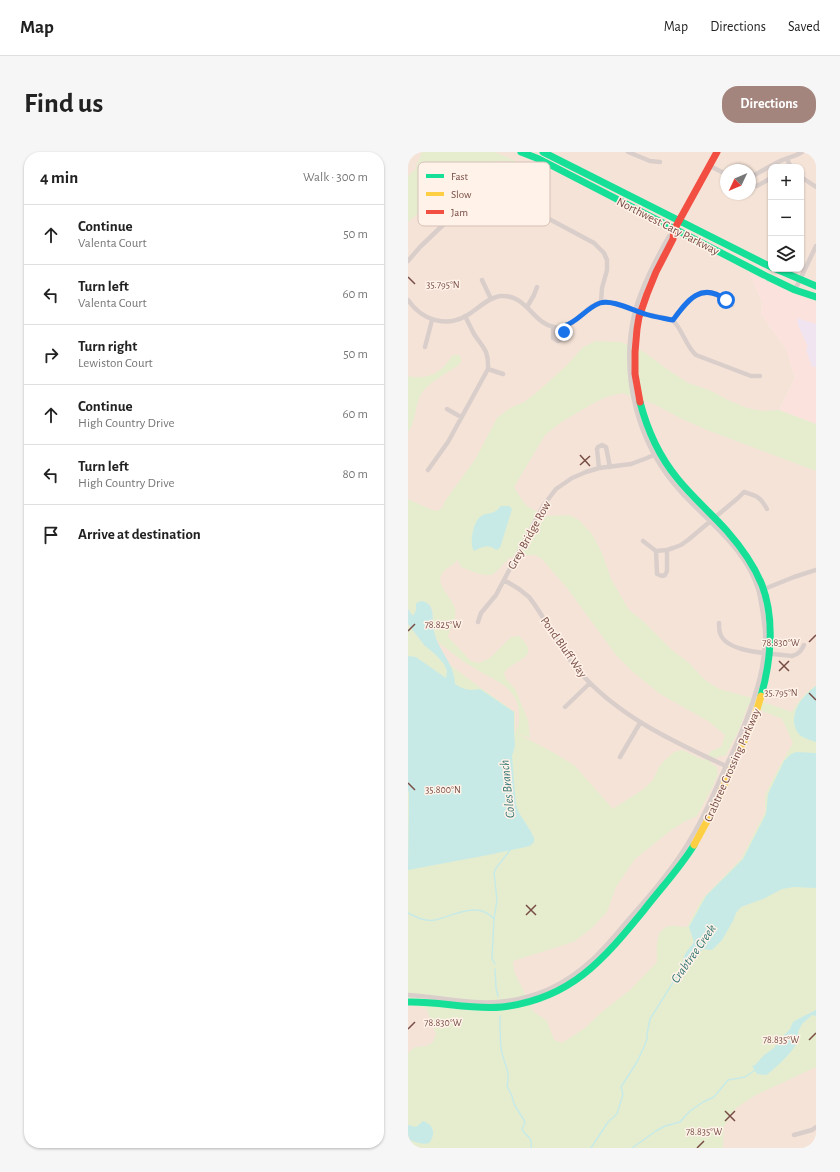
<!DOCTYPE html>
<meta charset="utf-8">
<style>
:root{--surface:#fff;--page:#f6f6f6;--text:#222;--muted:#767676;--line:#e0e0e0;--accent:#a4857d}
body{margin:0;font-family:"Alegreya Sans",sans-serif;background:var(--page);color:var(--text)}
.controls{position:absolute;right:12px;top:12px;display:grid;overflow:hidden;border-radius:8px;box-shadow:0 1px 3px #0004}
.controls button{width:36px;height:36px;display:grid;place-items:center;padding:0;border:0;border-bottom:1px solid var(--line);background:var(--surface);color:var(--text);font:20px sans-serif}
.compass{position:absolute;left:312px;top:12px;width:36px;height:36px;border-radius:50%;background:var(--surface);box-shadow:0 1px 3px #0004;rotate:226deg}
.stop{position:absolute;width:12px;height:12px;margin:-9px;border:3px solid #1a73e8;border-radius:50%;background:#fff}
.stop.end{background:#1a73e8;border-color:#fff;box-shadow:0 1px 4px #0008}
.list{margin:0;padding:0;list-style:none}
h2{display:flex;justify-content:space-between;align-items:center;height:52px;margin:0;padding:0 16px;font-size:17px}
h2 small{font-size:13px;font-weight:400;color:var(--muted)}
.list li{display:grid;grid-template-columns:26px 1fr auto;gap:12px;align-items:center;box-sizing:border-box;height:60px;padding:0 16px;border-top:1px solid var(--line)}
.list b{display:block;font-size:15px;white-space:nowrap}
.list p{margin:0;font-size:13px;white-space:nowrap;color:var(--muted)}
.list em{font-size:13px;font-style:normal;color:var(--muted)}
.icon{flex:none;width:22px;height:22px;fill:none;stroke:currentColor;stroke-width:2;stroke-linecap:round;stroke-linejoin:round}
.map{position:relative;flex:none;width:408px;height:996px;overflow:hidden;border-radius:16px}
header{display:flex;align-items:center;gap:24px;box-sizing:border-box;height:56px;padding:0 20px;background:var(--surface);border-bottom:1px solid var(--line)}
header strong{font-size:19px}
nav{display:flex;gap:22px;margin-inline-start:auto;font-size:14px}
.intro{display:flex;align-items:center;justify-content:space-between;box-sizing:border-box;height:96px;padding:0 24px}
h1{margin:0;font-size:28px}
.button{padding:10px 18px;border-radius:16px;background:var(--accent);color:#fff;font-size:14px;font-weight:700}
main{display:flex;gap:24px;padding:0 24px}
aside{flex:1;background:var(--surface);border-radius:16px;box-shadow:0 1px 3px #0004}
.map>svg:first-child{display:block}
.residential{fill:#f5e3d7;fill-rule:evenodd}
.commercial{fill:#fbe2dc}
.education{fill:#f0e4f1}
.green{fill:#e6edcf;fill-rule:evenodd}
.water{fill:#c7eae7}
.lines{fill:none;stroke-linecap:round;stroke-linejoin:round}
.stream{stroke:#c7eae7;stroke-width:1.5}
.street{stroke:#dacecb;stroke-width:4.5}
.fast{stroke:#16e098;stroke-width:7}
.slow{stroke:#ffcf43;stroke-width:7}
.jam{stroke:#f24e42;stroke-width:7}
.route{stroke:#1a73e8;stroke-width:5}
.ticks{fill:none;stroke:#774d45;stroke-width:1.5}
.labels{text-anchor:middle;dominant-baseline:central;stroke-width:3;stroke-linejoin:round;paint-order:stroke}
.street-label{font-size:12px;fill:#774d45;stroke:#fff2e8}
.water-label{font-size:13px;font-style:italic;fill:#357776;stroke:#fff2e8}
.key{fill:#fff2e8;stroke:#d6c0b7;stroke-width:1}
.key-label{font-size:11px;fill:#774d45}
.ticks-label{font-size:10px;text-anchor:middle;fill:#774d45;stroke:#fff2e8;stroke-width:3;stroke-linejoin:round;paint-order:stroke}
</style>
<header>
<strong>Map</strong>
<nav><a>Map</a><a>Directions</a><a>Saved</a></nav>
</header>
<div class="intro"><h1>Find us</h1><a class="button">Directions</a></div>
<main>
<aside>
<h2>4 min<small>Walk · 300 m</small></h2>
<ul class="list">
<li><svg class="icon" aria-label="ahead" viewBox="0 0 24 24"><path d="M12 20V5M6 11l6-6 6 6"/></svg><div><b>Continue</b><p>Valenta Court</p></div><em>50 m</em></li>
<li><svg class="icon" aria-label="left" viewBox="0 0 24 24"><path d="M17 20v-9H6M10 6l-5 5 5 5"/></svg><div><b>Turn left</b><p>Valenta Court</p></div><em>60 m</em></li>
<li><svg class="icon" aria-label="right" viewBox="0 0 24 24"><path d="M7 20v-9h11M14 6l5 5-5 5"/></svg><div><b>Turn right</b><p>Lewiston Court</p></div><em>50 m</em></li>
<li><svg class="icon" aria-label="ahead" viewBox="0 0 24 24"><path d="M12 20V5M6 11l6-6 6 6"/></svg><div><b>Continue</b><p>High Country Drive</p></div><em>60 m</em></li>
<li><svg class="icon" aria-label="left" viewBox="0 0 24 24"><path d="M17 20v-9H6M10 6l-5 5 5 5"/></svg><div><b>Turn left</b><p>High Country Drive</p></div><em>80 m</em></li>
<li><svg class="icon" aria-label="arrive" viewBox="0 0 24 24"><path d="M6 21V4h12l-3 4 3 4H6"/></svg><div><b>Arrive at destination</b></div></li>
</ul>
</aside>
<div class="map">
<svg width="408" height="996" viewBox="0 0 408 996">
<rect width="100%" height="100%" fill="#f7eee6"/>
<path class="residential" d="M0,0h408v150l-17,-5 -49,-23 12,28 -1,12 25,35 9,29 -16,32 37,14v724h-408zM363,15h30v102h-30zM318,18h24v24h-24z"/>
<path class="commercial" d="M342,122l44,21 22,7v122l-37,-14 16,-32 -9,-29 -25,-35 1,-12z"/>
<path class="education" d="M389,166l19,6v43h-4l-6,-18 2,-2 -10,-22z"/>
<path class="green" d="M14,0h73l21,9 -2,1 -15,-1 -31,4 -5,4 -26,29 -29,24v-46l7,-6z
M187,189l26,1 23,10 23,17 21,14 21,7 19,10 19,8 16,3 16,-1 37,14v47l-109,-41 -25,-11 -28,-15 -32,-11 -16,4 -14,7 -32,19 -15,12 -31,52 8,13 5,6 18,10 24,-1 10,5 13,14 10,19 9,26 18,31 14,11 30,30 16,12 16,17 14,9 30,8 43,15c6,-11 14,-20 24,-27v382l-62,29 -18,12 -12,18 -1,22h-315v-95l7,-6 11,-1 7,-4 3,-8 -10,-26 -17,-3 -1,-2v-379l16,21 54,41 37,26v21c4,-7 4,-13 4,-21 -2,-26 -25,-31 -43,-43 -12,-6 -22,-15 -33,-23 -6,-4 -8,-10 -10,-18 -1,-8 3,-24 -9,-26 -3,-1 -6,0 -8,2 0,5 0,9 -3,12l-5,-7v-110l24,11 6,1 5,-4 2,-6 31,-43 21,-40 13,-10 14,-6 12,-9 31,-28 15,-17zM116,403h10l7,3 26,30 49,67 17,17 27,22 48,27 17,14 -4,12 -10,4 -7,9 -22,-10 -8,2 -11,10 -4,5 -6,13 -8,8 -32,21 -39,-44 -25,-15 -31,-16 12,4 -2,-18 -13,-31 -9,-10 -2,-6c10,-15 39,-14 15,-37l-8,1 -21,21 -11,5 -8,-2 -23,-24c2,-10 9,-17 7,-28 -3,-13 -24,-27 -10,-39 3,-3 7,-5 10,-7l2,-4 4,8 12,5 11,3h8l7,-6 10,-11zM340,553l34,14 11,24 -15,26 -13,26v17l-24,47 -39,40 -15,28c-5,0 -12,-2 -17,-1 -16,3 -13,23 -13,36l-27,28 -26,20 -19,18 -23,15 -8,-3 -7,-19 -14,-10 -19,-40 -1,-10 54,-17 8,-3 17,-13 15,-16 9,-25 10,-15 9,-13 35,-28 14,-9 13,-6 16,-30 5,-12 -1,-7 -7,-4 7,-6 9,-2 13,-25z
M45,203h6l2,3v4l-4,4c-11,8 -34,19 -38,33 -4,11 -4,24 -11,33v-56c14,4 30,-1 39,-13 2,-3 4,-5 6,-8z"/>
<path class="water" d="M93,354h8l3,3 -12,39 -4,2c-8,-7 -14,-3 -22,1 -5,-6 -1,-28 5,-33 3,-4 10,-4 15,-6 3,-1 5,-4 7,-6z
M14,449c15,3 9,20 12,30 1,4 2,8 4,12 7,15 16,23 17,41 10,6 14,7 25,5l34,23v20l1,14 -3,10 4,49 3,8 11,17 4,8v4l-4,4 -42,9 -80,15 1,-76 -1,-4v-134l8,1 30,21 1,-7 -3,-7 -8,-9 -12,-10 -16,-21v-15l5,7 3,-6v-6l2,-2z
M408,534v56c-5,-2 -10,-3 -15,-6 -4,-3 -6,-8 -7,-13 -1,-16 10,-28 22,-37z
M388,600l20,1v135l-22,-1 -12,2 -17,9 -24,9 -5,6 -3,8 -11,19 -10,10 -9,-1 -14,15 -2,1 -4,-1c-1,-9 6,-15 11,-22l-5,-15 17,-31 37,-37 23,-45 2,-20 16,-33 7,-7z
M408,858v6l-4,-1 -2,2 -8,7 -4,8c5,13 -21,34 -30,42l-2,1 -9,-1 -5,-8 3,-1 9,-10 10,-7 6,-8 10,-11 3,-7 7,-4z
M15,969c11,3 13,14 6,22 -7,2 -15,-1 -21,-4v-14l8,2z"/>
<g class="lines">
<path class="stream" d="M0,761c8,4 17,9 27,7 19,-4 43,-20 59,-1
M87,812l-3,-6 2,-39 3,-19 -3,-27 2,-5 15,-19
M87,817l1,19 2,8
M92,864c0,11 0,22 1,32 2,15 10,22 6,38l5,10 2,8 11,18 -3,7c4,9 11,6 9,19
M183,996l17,-26 9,-8 6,-20 -2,-7 16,-25 7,-15 3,-8v-5l3,-15 34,-54
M224,996l24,-17 9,-5 15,-4 10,-11 13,-9 11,-5 14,-17 17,-3 10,-7"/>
<path class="street" d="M220,0l22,9 10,1
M379,7l4,8
M302,14l16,8
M342,25c10,-4 19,-11 28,-15 8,-4 16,-5 24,-10
M393,25l15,10
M344,33l5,1 14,-8
M103,35l3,9 9,9 71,38 10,10 3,7v10l-5,18 -1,14
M0,109l12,-14 45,-43 15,-9 31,-8 9,-5 7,-6 12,-17
M74,128l9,19
M387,138l21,-44
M0,148c13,19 36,28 58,16 11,-6 21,-18 34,-20 27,-2 32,27 54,31 23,3 29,-21 47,-25 12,-2 32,9 44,12 8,2 20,3 27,6 8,4 14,27 24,35l55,21h9
M119,155l7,-12 3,-8
M265,168c18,-24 30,-40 59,-15
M145,175v11l5,3 4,-2 2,-3v-10
M17,195l7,-27
M80,217l15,5
M39,257l14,8
M191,316l-2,-19 1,-2 4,-2 4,2 4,20
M20,318l20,-28 40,-73c1,-19 -5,-21 -14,-35 -3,-6 -6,-12 -9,-18
M235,389l13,10 11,-1 6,-2 8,-3 7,-5 50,-42 6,-6c12,4 16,4 23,17
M248,399l1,23 5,2 3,-1 2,-4v-21
M96,428l15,9 10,8c18,23 30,51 49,73 39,46 96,72 150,97
M354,438l32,-13 22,-7
M70,470l3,-9 15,-18 47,-89 13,-17 16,-11 14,-6 13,-4 32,-4 16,-6 9,-4
M311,471c0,3 0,7 1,10 6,21 54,20 72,23 7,-2 9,-5 12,-11
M157,555l25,-24
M212,605l20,-34
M0,843c22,1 44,6 66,7 26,2 52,-3 75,-13 35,-16 56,-41 80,-70 24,-27 47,-54 65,-86 13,-22 22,-46 33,-69 15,-31 28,-62 35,-96 2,-15 5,-30 2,-46 -1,-10 -3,-20 -5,-30 -12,-43 -50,-69 -78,-100 -43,-47 -61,-115 -47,-177 6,-25 22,-56 35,-79l4,-2
M386,983l18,-5 4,-3"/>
<path class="fast" d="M113,0l18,7 229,118 27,13 21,7
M135,0l228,115
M368,117l40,17
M232,250c7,27 19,54 37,76 15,19 34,35 50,53 14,16 27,34 35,54 13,34 9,76 -1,111
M0,850c31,-1 62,8 94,5 69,-8 101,-47 142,-97 17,-22 36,-42 50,-65"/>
<path class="slow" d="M286,693l18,-33 36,-80 6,-13 7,-23"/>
<path class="jam" d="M232,250l-5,-28v-22l2,-23 2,-12 8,-23 9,-22 17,-33 1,-9 43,-78"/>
</g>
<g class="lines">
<path class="route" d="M156,180v-6c14,-4 22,-18 36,-23 12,-4 34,8 45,11 9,3 18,4 28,6 14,-19 28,-39 53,-20"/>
</g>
<path class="ticks" d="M0,125l7,7M172,303l10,11M172,313l10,-9M0,479l7,-7M401,490l7,-7M371,509l10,10M371,519l10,-10M401,541l7,7M0,631l7,7M118,753l10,10M118,763l10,-10M0,877l7,-7M401,888l7,-7M317,959l10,10M317,969l10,-10M289,996l7,-7"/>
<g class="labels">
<g class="street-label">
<text transform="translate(260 74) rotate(27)">Northwest Cary Parkway</text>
<text transform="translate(121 383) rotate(-61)">Grey Bridge Row</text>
<text transform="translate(156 495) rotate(55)">Pond Bluff Way</text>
<text transform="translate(324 613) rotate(-66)">Crabtree Crossing Parkway</text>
</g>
<g class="water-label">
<text transform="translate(100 637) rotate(-96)">Coles Branch</text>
<text transform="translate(286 802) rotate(-55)">Crabtree Creek</text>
</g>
</g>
<rect x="10" y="10" width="132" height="64" rx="6" class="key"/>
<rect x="18" y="22" width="18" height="4" fill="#16e098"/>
<rect x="18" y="40" width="18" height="4" fill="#ffcf43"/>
<rect x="18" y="58" width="18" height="4" fill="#f24e42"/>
<g class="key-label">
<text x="43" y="28">Fast</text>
<text x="43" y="46">Slow</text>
<text x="43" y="64">Jam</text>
</g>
<g class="ticks-label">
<text x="35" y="136">35.795°N</text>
<text x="35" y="476">78.825°W</text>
<text x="373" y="494">78.830°W</text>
<text x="373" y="544">35.795°N</text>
<text x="35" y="641">35.800°N</text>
<text x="35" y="874">78.830°W</text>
<text x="373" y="891">78.835°W</text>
<text x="296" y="983">78.835°W</text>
</g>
</svg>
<div class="controls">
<button>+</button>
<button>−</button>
<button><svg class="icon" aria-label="layers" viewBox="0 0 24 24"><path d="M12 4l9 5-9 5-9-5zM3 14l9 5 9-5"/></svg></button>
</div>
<svg class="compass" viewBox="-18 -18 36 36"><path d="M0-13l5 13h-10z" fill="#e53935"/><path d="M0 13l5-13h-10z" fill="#767676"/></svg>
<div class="stop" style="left:318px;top:148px"></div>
<div class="stop end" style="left:156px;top:180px"></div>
</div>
</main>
